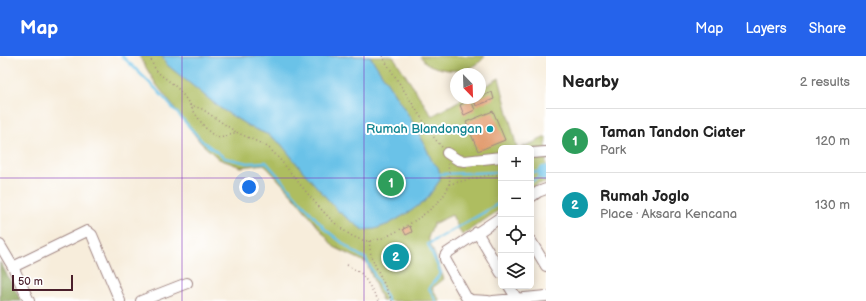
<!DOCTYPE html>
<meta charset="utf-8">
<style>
:root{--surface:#fff;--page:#f6f6f6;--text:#222;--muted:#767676;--line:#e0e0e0;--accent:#2563eb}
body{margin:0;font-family:"Balsamiq Sans",sans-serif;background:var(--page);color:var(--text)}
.controls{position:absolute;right:12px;bottom:12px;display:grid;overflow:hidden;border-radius:6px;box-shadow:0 2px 10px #0003}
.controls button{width:36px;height:36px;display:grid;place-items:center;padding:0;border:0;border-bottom:1px solid var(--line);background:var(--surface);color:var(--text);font:20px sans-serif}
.compass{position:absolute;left:450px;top:12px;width:36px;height:36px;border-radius:50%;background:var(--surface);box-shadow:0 2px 10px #0003;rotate:157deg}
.scale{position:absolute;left:12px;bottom:10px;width:61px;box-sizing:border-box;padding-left:4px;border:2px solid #4a1f2b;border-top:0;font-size:11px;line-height:14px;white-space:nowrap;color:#4a1f2b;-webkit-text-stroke:3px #fff;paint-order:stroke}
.you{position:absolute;left:249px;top:131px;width:14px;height:14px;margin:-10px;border:3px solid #fff;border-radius:50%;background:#1a73e8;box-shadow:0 0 0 6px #1a73e833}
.badge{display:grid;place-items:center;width:26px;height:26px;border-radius:50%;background:var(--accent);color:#fff;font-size:13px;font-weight:700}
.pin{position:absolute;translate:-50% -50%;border:2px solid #fff;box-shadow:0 1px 4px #0006}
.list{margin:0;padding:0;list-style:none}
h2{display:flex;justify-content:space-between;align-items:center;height:52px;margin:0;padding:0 16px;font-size:17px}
h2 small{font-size:13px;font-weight:400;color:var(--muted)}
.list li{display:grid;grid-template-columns:26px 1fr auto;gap:12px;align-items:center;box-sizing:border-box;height:64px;padding:0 16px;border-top:1px solid var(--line)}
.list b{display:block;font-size:15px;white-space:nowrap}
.list p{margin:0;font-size:13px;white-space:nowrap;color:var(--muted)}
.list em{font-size:13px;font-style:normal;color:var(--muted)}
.icon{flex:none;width:22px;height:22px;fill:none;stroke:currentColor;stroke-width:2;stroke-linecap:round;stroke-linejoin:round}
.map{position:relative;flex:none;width:546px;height:245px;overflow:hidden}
header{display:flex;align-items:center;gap:24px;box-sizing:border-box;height:56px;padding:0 20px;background:var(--accent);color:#fff}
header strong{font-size:19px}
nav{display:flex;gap:22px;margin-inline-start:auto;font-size:14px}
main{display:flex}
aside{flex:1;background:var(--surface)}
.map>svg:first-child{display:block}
.green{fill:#aebd60;stroke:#7c6e46}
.forest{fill:#8aa456;stroke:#6a6240}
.water{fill:#6bc2e8;stroke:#5a708a}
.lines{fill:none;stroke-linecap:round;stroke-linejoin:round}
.stream{stroke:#6bc2e8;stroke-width:2.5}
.river{stroke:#6bc2e8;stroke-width:15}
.building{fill:#e29b6e}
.minor-casing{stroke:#a08683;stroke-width:12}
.path{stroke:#a08683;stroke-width:1.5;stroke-dasharray:1 3;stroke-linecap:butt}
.minor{stroke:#fff;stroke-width:10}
.grid{fill:none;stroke:#7b2cbf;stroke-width:1;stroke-opacity:0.55}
.culture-dot{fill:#0f9aa8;stroke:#fff;stroke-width:1.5}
.labels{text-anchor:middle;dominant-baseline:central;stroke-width:4;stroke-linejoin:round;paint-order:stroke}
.culture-label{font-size:13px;fill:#0d838f;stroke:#fff;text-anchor:end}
</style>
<header>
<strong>Map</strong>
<nav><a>Map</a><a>Layers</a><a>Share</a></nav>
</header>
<main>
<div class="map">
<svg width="546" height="245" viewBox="0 0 546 245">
<rect width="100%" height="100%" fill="#fff"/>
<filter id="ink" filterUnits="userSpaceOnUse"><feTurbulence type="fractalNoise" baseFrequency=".025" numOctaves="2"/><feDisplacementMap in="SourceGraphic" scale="8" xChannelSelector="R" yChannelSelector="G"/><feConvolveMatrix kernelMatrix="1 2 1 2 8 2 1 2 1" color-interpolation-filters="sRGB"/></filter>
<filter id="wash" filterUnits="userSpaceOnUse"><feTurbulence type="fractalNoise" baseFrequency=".012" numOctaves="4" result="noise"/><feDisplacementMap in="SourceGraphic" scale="16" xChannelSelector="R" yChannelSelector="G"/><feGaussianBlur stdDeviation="0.9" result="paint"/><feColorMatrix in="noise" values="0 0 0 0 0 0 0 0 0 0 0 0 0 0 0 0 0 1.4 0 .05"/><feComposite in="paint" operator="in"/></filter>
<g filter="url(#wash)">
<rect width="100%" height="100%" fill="#f7eddb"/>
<path class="green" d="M139,0h254l39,60 32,-18h16v-9l19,-11 18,70h-16v61l-39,26 -10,-20 -19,9 -5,14 16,41 -12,9 8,13h-58l-15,-38 -33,-16 -39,-49 -31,-34 -23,3 -22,-8 -18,-16 -45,-59z
M420,0h65c-11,16 -32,17 -50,11 -3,-1 -6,-2 -9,-4 -2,-2 -4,-5 -6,-7z
M546,81v46l-8,1 -7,5v-41h-10z"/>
<path class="forest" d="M0,206l19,35 2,4h-21z"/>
<path class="water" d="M162,0h208l39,60 15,27 8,18 6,6 2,7v6l-14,20 -15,11 -22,13 -14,5 -12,1 -25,-19 -37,-42 -20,-25 -12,-9 -19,-8 -30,-19 -54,-44z"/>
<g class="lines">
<path class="stream" d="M122,0l34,33 46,52 23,17 23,5 18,-1 60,68 28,22 12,7 22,42
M531,116h8l6,1
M440,118l61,-2
M531,126l14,-9
M436,245l-7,-13 12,-15 -13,-29 55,-31 18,-11"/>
<path class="river" d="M545,117h1"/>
</g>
<g id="blocks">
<path class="building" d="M492,36l2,7 -18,7 -2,-7 6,-1v-1z
M471,44l4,10 -11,5 -4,-10z
M493,55l12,29 -27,11 -12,-29z
M410,170l2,6 -6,3 -3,-6z
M400,190l7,12 -15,9 -7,-12z"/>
</g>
</g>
<g filter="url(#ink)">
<use href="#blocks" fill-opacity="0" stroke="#a08683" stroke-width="1"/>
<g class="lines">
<g class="minor-casing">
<path id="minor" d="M447,97l11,7 7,1 36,-4
M531,97l15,-1
M531,141l7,-5 8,-3
M477,176l24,41
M531,185l15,25
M0,189l13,22 16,34
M13,211l74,-36 5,4 28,66
M509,230l8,13
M141,245l46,-18
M488,245l-17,-1 -5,-3 -21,-38v-3l2,-3 54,-36
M493,245l53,-5"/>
</g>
<path class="path" d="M150,0c5,20 14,19 27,32 12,11 24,41 38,48 6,4 15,-1 21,-4 8,4 26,11 33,16 24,22 67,94 101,93 14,-1 35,-14 47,-22 11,-7 29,-21 32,-35 2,-6 -1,-14 -1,-21
M382,0l53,83 7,8
M190,49l12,4 34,23
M531,118h1
M449,128l41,-9h11
M369,185l2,15 21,45
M347,209l15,9 17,27"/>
<use href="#minor" class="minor"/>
</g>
</g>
<path class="grid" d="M182,0v245M364,0v245M0,122h501M531,122h15"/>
<circle class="culture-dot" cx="490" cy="73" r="4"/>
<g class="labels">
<g class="culture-label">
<text x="482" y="73">Rumah Blandongan</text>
</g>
</g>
</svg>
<div class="controls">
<button>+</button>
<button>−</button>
<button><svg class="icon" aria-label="locate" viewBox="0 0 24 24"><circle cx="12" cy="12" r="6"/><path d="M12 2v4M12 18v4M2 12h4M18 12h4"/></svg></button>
<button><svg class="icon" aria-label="layers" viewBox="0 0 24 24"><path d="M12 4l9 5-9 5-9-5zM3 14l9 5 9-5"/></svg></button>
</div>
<svg class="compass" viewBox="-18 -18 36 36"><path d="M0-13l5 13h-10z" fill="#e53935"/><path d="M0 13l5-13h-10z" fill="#767676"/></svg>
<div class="scale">50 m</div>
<div class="you"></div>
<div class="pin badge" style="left:391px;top:127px;background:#2e9e5b">1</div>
<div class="pin badge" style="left:396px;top:201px;background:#0f9aa8">2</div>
</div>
<aside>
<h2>Nearby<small>2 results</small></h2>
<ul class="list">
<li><span class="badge" style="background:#2e9e5b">1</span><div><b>Taman Tandon Ciater</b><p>Park</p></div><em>120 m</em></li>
<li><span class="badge" style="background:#0f9aa8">2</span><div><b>Rumah Joglo</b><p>Place · Aksara Kencana</p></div><em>130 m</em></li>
</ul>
</aside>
</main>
